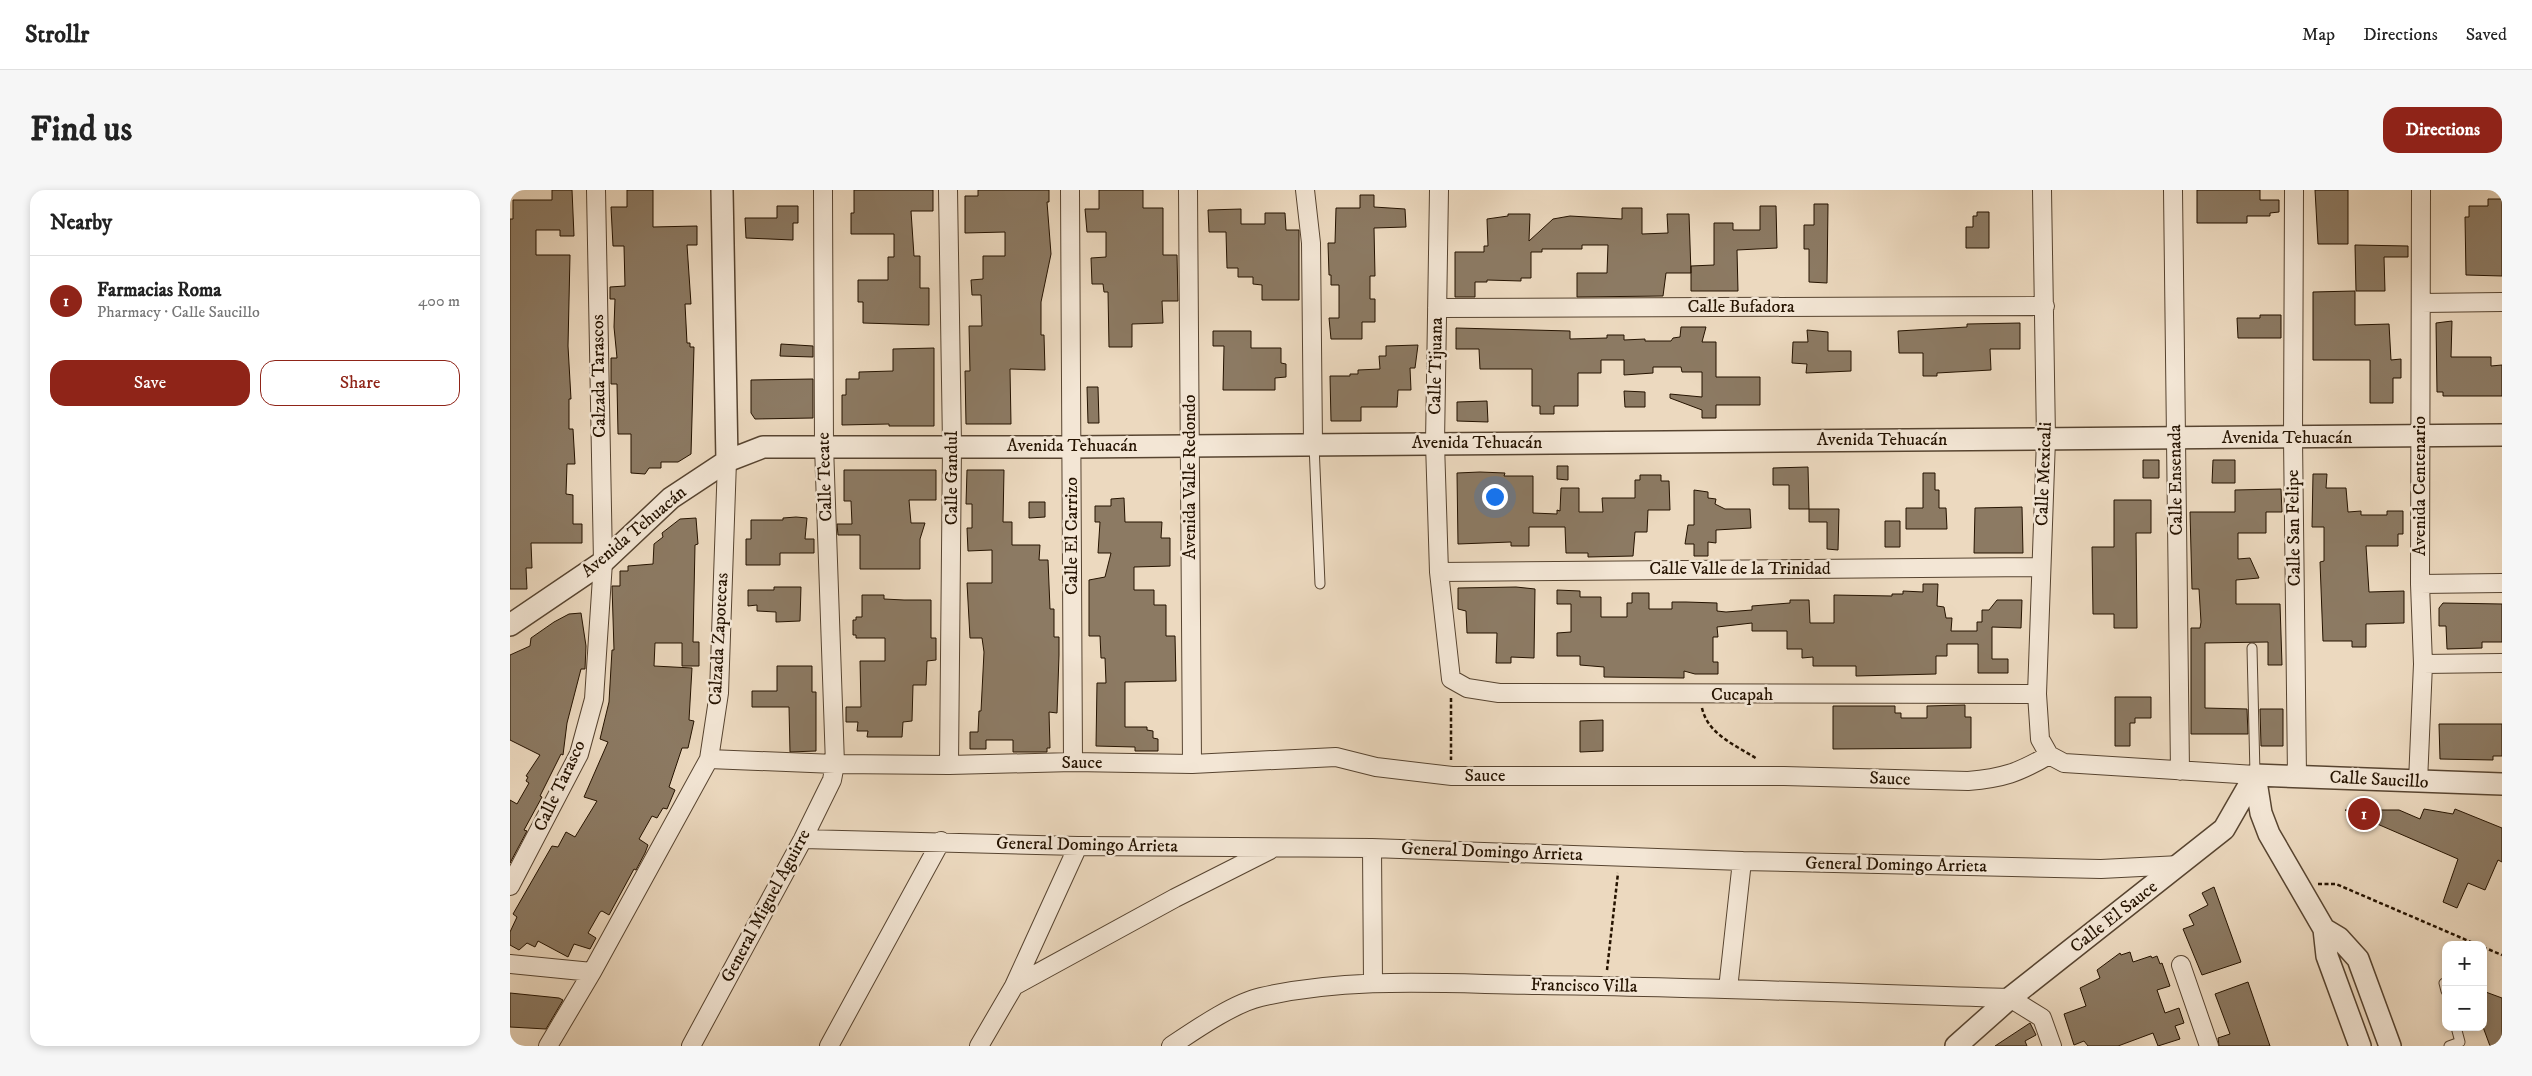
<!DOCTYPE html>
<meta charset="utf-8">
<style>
:root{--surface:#fff;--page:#f6f6f6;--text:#222;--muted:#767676;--line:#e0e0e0;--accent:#8f2418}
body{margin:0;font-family:"IM FELL DW Pica",serif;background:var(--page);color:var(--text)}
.controls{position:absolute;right:15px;bottom:15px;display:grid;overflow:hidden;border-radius:10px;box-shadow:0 2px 8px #0003}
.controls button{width:45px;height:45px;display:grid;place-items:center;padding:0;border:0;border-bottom:1px solid var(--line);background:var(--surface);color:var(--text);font:25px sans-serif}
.you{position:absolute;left:984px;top:306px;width:18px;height:18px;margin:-12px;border:4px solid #fff;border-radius:50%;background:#1a73e8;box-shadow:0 0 0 8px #1a73e833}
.badge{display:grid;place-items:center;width:32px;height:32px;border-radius:50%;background:var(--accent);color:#fff;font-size:16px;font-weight:700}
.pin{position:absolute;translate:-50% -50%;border:2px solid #fff;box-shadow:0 1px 5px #0006}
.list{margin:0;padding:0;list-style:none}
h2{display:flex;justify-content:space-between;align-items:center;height:65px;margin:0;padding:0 20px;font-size:21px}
h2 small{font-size:16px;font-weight:400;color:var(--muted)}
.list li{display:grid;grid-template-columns:32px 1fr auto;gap:15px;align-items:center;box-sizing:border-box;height:90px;padding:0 20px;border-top:1px solid var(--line)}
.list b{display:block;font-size:19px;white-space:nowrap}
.list p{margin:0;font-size:16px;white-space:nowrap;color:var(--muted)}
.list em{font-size:16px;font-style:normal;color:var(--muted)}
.actions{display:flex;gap:10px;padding:15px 20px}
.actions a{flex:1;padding:11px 0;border:1px solid var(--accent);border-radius:15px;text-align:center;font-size:18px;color:var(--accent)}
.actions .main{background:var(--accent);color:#fff}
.map{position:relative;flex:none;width:1992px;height:856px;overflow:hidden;border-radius:15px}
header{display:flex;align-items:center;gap:30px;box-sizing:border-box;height:70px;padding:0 25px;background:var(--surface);border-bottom:1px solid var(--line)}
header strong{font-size:24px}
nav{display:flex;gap:28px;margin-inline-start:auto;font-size:18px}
.intro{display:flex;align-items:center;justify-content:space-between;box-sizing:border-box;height:120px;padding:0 30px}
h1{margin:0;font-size:35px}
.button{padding:12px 22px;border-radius:15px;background:var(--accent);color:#fff;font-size:18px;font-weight:700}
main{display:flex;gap:30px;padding:0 30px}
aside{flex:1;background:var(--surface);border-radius:15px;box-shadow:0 2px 8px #0003}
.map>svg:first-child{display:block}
.building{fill:#8c7a63;stroke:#251300}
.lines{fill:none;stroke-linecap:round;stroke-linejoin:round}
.service-casing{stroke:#574430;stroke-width:11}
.minor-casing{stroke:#574430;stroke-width:20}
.tertiary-casing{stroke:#574430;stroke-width:24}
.path{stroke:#251300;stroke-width:2.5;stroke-dasharray:4 2.5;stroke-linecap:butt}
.service{stroke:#f3e6d5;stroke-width:9}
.minor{stroke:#f3e6d5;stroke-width:18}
.tertiary{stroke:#f3e6d5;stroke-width:21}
.labels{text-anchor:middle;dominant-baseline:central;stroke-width:5;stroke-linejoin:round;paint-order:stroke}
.street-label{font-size:18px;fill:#251300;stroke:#f3e6d5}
</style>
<header>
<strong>Strollr</strong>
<nav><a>Map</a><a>Directions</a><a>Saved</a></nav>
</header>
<div class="intro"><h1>Find us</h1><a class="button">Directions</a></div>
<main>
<aside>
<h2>Nearby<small></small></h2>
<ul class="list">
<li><span class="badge">1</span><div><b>Farmacias Roma</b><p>Pharmacy · Calle Saucillo</p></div><em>400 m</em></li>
</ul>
<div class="actions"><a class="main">Save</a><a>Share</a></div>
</aside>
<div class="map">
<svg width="1992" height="856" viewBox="0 0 1992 856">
<rect width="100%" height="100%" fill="#ecd9bf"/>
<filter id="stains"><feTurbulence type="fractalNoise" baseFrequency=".004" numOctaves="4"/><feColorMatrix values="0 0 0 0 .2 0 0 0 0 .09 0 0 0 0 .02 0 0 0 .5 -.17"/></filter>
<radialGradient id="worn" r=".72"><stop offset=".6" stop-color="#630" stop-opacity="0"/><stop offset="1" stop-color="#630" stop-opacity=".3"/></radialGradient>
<path class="building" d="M42,0h20l2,46h-14v-6h-24v25h34l-2,91 3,53h-2v30h4l2,35h-8l-1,30 7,1v29h9v19h-51l1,25h-6l1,21h-17v-370h3v-19h39z
M117,0h26v37l44,-1v19h-10l4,59h-6l2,39h3v4h4l-3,107 -13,8h-17v6h-12l-4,6 -14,-1v-39h-13l-1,-50h-6v-26h6l-3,-31 1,-28h-5v-12l15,-1 -1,-40h-11l-2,-39h16z
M344,0h79v21h-22l3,45h6v32h9v37l-66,-2v-21h-5v-22h30v-23h6v-23h-43v-21h3z
M468,0h71v12h-2l4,52 -10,48v33h3l1,35 -35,-1 1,55h-45l-1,-53h5l-1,-45h13l-1,-31h-9l-1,-15 12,-1v-23h22v-24l-40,1v-37h13z
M589,0h44v18h20v47h14l1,46h-16l1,22 -31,1v23h-23l-1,-55h-4l-1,-8h-11l-1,-26 15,-1v-25h-19l-2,-23h14z
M1687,0h63v10h19v12l-9,1v3h-23v7h-50z
M1805,0h33v54h-30z
M850,5h14v12l31,2 1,18 -32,1 1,48h-5v23h5v23h-13v17h-31l-2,-21h10v-33h-8v-10h-2l-1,-32h7l1,-35h24z
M1978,9h14v77l-36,-1 -1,-58h4v-11h19z
M1304,14h14l-1,79 -18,-1v-33h-5v-24h10z
M267,16h21v17h-5v17l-47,-2 -1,-20h32z
M1250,16h16l1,42 -40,2 1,41h-47v-25l23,-1v-42h19v7h27z
M1112,18h20v26l26,-1 -1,-19h22l2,59h-25l-3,23 -86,1v-24h30l1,-28h-26v4h-40v3h-11v26h-10v3l-34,-1v2h-12v15h-20v-45h29v-6h4l-1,-27 21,-3v-2h22l-1,27 24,-22 17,-3 52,3z
M731,19v15h24v-11h20l1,17h13v70h-37v-15l-9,-1v-7h-15v-9h-11l-1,-36h-17l-1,-22z
M1467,22h12v36h-23v-21h7v-11h4z
M1845,55l53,1v11h-24l1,34h-29z
M1845,101v34l34,-1 2,36 10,-1v19h-8v25h-23v-43h-57v-68z
M1750,125h21v23h-43l-1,-20h23z
M1942,131l-1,36h40v9l11,-1v31h-59v-4h-6l-1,-69z
M1510,133v26h-30l1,21 -54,3v3h-14v-23h-24l-1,-22 69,-4v-3z
M1171,137h25l-4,15h14v35h44v28h-44v13h-14v-8l-32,-12v-4l32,3v-25h-20l-1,-5h-28v6l-29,2v-15h-23v13h-23v33h-24v8h-14v-8h-8v-37h-52l-1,-20h-23v-21l114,3v8l37,-1v-3h17v5l21,-1v2h26l2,-3 7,-1z
M1297,140l21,2v19h23v20l-45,2 1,-9 -15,-1 1,-21h15z
M703,141h38v17h30v15l5,1v13l-11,1v12h-52l1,-44h-11z
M271,154l32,2v11l-33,-1z
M908,155l-3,23h-5l1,22h-13l-1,17h-36v14h-30l-1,-45h20v-2h8v-4l22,-1 -1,-13h7v-10z
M424,158v78h-45v-2l-47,1v-30h4v-16h13v-7l34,-1v-22z
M303,189v39l-58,1 -4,-6v-33z
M577,197h11l1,36h-11z
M1114,201l21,1v15h-20z
M977,211l1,21 -31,-1v-19z
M1633,270h16v18h-16z
M1703,270h22v23h-23z
M1047,276h11v14l-11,-1z
M1298,277l1,42h-20v-24h-16v-17z
M334,280h92v30h-27l2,23h14l-5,16v30h-60v-34h-22l-1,-11h15l-1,-23h-7z
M457,280h37l-1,52h9v23h28l-1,15h9l2,49h4v28h5v18l-2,58 -8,-1 1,36h-3v4h-34v-12h-27v9h-16v-17h8l1,-21h2l3,-59 -2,-14h-12l-3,-55h25v-33l-24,1 -1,-23h5v-24h-6z
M970,282l25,1 -1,3h29v37l24,1v-4l3,1 1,-23h18v24h24l-1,-14h33v-18h5v-5h21v6h8l1,29h-22l-1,22h-12l-2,24 -45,1v-4h-22l-1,-26h-36v19h-18v-4l-53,2 -1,-71z
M1413,283h12v17h4v18h7l1,21h-41v-21h17z
M1803,284h14l-1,14h20l2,24 13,-1v4h26v-4h16v23h-5v12h-32l3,46 35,-1v32l-38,1v23h-14v-6h-29l-3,-79 4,-1v-34h-12z
M1771,299l1,23h-16v21h-28v26l12,-1 9,20 -23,2v24h44l2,61h-14v-23l-63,1v65l42,1 1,25h-57v-106h9l1,-6 -2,-33h-7l-2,-77h45v-22z
M1184,300l14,2v6l8,1 -1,5 10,5h25l1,19 -35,2v13l-8,-1v14h-14v-12h-9l3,-19h6z
M614,308l1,24h37l-1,16h9v28l-36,1v23h20v15h12v31h9l1,45 -51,1v45h22v3l6,1v7l5,1v12h-23v-4l-39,-1 1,-63h9l-1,-25h-4l-1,-22h-11v-56l16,-3 6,-24h-13l2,-31h-5v-16h16v-7z
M1604,310h37v33h-15l1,95h-23v-14h-21l-1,-67h22z
M519,312h16v15l-16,1z
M1512,317l1,46h-49l1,-45z
M1299,319h30l-1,41 -11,-1v-27h-18z
M286,327l11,1 -2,21h9v14h-34v12h-34v-26h5v-19h32v-2z
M186,328l2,26 -3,1 -2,97h6v24h-17v-23h-27l-1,23 38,2 -3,52 5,1 -6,27h-6l-13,39 6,3 -8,19 -4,-1 -6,10 -5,-2 -13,23 9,6 -3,8 -9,17 -2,-1 -25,46 -7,-4 -2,1 -12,21 8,5 -6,11 -16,-5 -6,13 -30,-16 -3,6 -8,-4 -8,7 -9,-5v-13l7,-15 -4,-3 39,-68 6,1 8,-15 9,5 22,-36 -13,-4 24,-55 -8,-3 9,-37 3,-52h2l-2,-64h8v-15h8v-5l25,-2 1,-20 9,-7 -1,-4 18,-14z
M1375,331h15v26h-15z
M1413,394h15l-1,22 7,1 2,11h6l-1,13h26v-9h5v-12h7l8,-10h25l-1,28 -29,-1v32h16v14h-30v-29h-31v12h-11v18l-80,2v-10h-43v-9l-11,1v-9h-15v-18h-35v-8l-35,4 1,10h-5v25h5v12h-23l-11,-3v7l-80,-1v-10l-24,-2v-9h-23v-23l14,-1v-28h-14v-14l23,1v6h21v20h26v-14h5v-10h17v16h23v-7h14l31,1v8l9,1 26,-2v-4l38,-3v-3h19l1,23h24v-28l58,1v-2h11v-3l20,1z
M264,397h27l-1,34 -24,1v-10l-19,-1v-6l-9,1v-16h26z
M1006,397l19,2 -1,69 -23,-1v6h-15l1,-30h-30l-1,-22 -8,-2v-21z
M352,405h22v4l20,1h27v38h5v22l-9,1 -1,24h-13l-1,36 -9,1 -1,15h-35l1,-6h-11l1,-9h-12v-15h15l-1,-46h25v-23h-29v-3h-3v-15h3v-3h6z
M1933,413l59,1v38h-20v6l-35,1 -1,-23h-7v-18z
M71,423l5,33 -1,23h-4l-14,54 -4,32 -2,-1 -21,42 2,1 -18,33 3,1 -17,32v-63l7,4 12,-21 -3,-2 2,-4 -2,-1 14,-21 -30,-15v-85l20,-9 1,-8 23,-16 15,-8z
M267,476h35v26h4v59l-26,1 -1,-45h-37v-16h25z
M1605,507h36v21h-16v5h-5v23h-15z
M1455,515v12h6v31l-138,1v-43h62v7h6v5h26v-12z
M1750,519h23v37h-22z
M1093,530v31l-23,1v-31z
M1929,534h63v32h-9v4l-53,-1z
M1914,619l29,5 2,-5 47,19v34l-4,-2 -13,30 -17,-7 -11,25 -14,-6 15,-43 -113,-49h54l21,9z
M1704,697l27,75 -39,13 -19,-46 11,-4 -5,-10 19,-10 -6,-12z
M1620,762l3,10 18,-6 1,2 5,-2 3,8 2,-1 8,23 -13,4 8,23 14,-5 5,15 -9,3 5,13 -22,7 -5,-13 -35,13h-30l-4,-5 -10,4 -10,-31 22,-8 -6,-18 20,-10 -3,-8 23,-17 1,2z
M1738,792l22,64h-51l-1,-8 12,-4 -15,-40z
M1973,801l19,7v48h-12l-7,-19z
M0,803l49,5 4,2 -17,29 -36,-2z
M1520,833l6,12 -11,6 2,5h-32z"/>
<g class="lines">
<g class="service-casing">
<path id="service" d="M804,255l6,139
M1742,458l3,126
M1934,793l2,8
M1939,856l11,-4 -4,-15"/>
</g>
<g class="minor-casing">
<path id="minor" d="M438,0l4,255 -3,320
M560,0l3,572
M678,0l4,574
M795,0l6,53 2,201
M929,0l-4,253 4,129 12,107 16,9 32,5 538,1
M1532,0l4,249 -9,255 3,45 9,16
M1663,0l7,581
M1784,0l-1,248 4,338
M1911,113l81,-1
M927,118l608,-2
M929,382l601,-5
M1910,394l82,-1
M1913,474l79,-1
M1539,565l15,8 191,12
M199,569l126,5 114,1 124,-3 119,2 144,-7 40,10 76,9h332l184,5c35,-3 50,-8 81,-26
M1908,592l5,-118 -3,-80 1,-394
M293,649l275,7 294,2 370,13 359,8 79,-4
M862,658l1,135
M0,696l69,-132 15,-55 9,-137 -7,-372
M0,774l82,8
M1671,775l28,81
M504,796l161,-88 95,-48
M1218,799l14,-128
M38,856l44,-74 117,-213 10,-66 8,-232
M181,856l112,-207 29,-59 3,-16 -11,-318 -1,-256
M319,856l112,-205
M469,856l35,-60 64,-140
M661,856c24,-16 63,-43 90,-49 91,-21 186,-13 278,-12 157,2 314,8 471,13l32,20 10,28"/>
</g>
<g class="tertiary-casing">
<path id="tertiary" d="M212,0l5,271
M0,435l93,-63 68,-64 56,-37 36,-14h309l1430,-12
M1745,585l6,38 8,21 55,95 3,27 33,90
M1745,585l247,9
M1814,739l15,9 19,21 32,87
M1446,856l54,-48 214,-169 31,-54"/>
</g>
<path class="path" d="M941,508v62
M1192,518c6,27 34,37 55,51
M1808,694h18l142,61
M1973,757l19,8
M1097,780l11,-97"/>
<use href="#service" class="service"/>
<use href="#minor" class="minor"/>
<use href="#tertiary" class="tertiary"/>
</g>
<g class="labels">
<g class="street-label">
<text x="1231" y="117">Calle Bufadora</text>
<text transform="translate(926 176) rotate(-89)">Calle Tijuana</text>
<text transform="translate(89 186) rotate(-91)">Calzada Tarascos</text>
<text x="1777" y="248">Avenida Tehuacán</text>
<text x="1372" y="250">Avenida Tehuacán</text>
<text x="967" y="253">Avenida Tehuacán</text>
<text x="562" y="256">Avenida Tehuacán</text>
<text transform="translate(1534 284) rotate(-88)">Calle Mexicali</text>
<text transform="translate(315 287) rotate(-92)">Calle Tecate</text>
<text transform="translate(680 287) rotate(-90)">Avenida Valle Redondo</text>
<text transform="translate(442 288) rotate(-90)">Calle Gandul</text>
<text transform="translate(1666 290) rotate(-91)">Calle Ensenada</text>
<text transform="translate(1910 296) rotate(-90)">Avenida Centenario</text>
<text transform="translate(1784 338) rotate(-91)">Calle San Felipe</text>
<text transform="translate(124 342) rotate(-40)">Avenida Tehuacán</text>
<text transform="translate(562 346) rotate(-90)">Calle El Carrizo</text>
<text x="1230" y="379">Calle Valle de la Trinidad</text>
<text transform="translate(209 449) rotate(-87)">Calzada Zapotecas</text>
<text x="1232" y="505">Cucapah</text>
<text x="572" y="573">Sauce</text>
<text x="975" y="586">Sauce</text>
<text transform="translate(1380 589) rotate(2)">Sauce</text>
<text transform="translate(1869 590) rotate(3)">Calle Saucillo</text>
<text transform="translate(50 596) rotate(-65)">Calle Tarasco</text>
<text transform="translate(577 655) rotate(1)">General Domingo Arrieta</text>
<text transform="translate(982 662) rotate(2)">General Domingo Arrieta</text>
<text transform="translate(1386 675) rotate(1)">General Domingo Arrieta</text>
<text transform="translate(256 716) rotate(-62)">General Miguel Aguirre</text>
<text transform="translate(1604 727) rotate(-38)">Calle El Sauce</text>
<text transform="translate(1074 796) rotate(1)">Francisco Villa</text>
</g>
</g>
<rect width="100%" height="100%" filter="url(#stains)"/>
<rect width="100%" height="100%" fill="url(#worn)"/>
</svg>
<div class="controls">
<button>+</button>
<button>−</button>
</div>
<div class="you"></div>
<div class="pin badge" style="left:1854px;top:624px">1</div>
</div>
</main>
